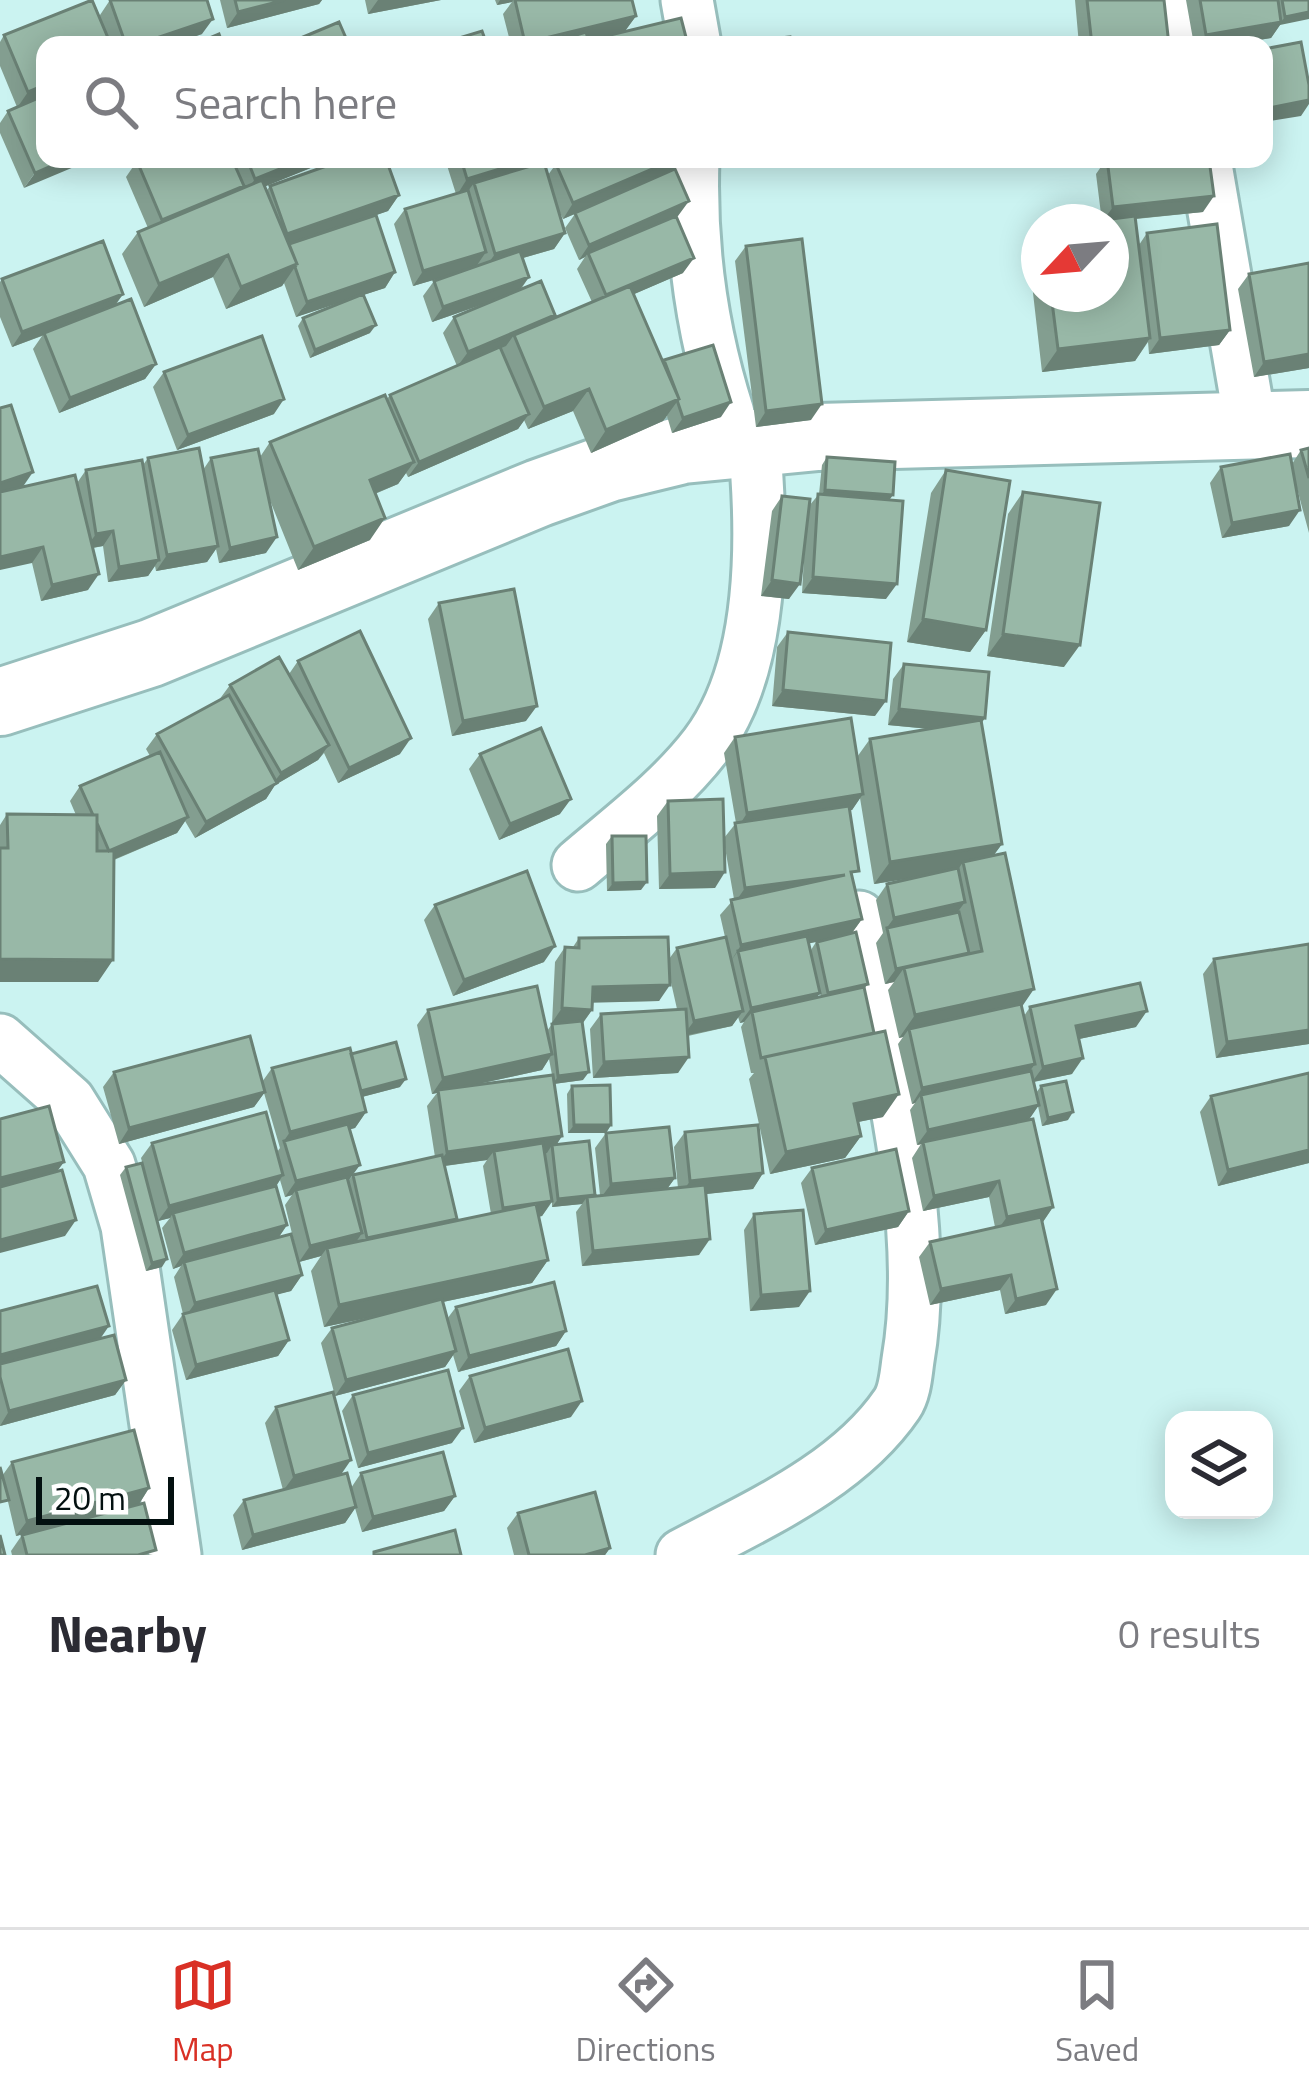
<!DOCTYPE html>
<style>
:root{--surface:#fff;--page:#f7f7f7;--text:#2b2b33;--muted:#7c7c81;--line:#e1e1e2;--accent:#d93025}
body{margin:0;font-family:"Titillium Web",sans-serif;background:var(--page);color:var(--text)}
.controls{position:absolute;right:36px;bottom:36px;display:grid;overflow:hidden;border-radius:24px;box-shadow:0 6px 30px #0003}
.controls button{width:108px;height:108px;display:grid;place-items:center;padding:0;border:0;border-bottom:3px solid var(--line);background:var(--surface);color:var(--text);font:60px sans-serif}
.compass{position:absolute;left:1021px;top:204px;width:108px;height:108px;border-radius:50%;background:var(--surface);box-shadow:0 6px 30px #0003;rotate:244deg}
.scale{position:absolute;left:36px;bottom:30px;width:138px;box-sizing:border-box;padding-left:12px;border:6px solid #031010;border-top:0;font-size:33px;line-height:42px;white-space:nowrap;color:#031010;-webkit-text-stroke:9px #fff;paint-order:stroke}
.list{margin:0;padding:0;list-style:none}
h2{display:flex;justify-content:space-between;align-items:center;height:156px;margin:0;padding:0 48px;font-size:51px}
h2 small{font-size:39px;font-weight:400;color:var(--muted)}
.icon{flex:none;width:66px;height:66px;fill:none;stroke:currentColor;stroke-width:2;stroke-linecap:round;stroke-linejoin:round}
.map{position:relative;flex:none;width:1309px;height:1555px;overflow:hidden}
.search{position:absolute;background:var(--surface);box-shadow:0 6px 30px #0003;left:36px;right:36px;top:36px;height:132px;display:flex;align-items:center;gap:30px;box-sizing:border-box;padding:0 42px;border-radius:24px;color:var(--muted);font-size:45px}
.sheet{height:372px;background:var(--surface)}
nav{display:flex;justify-content:space-around;align-items:center;box-sizing:border-box;height:168px;border-top:3px solid var(--line);background:var(--surface);font-size:33px;color:var(--muted)}
nav a{display:grid;justify-items:center;gap:6px}
nav .on{color:var(--accent)}
.map>svg:first-child{display:block}
.lines{fill:none;stroke-linecap:round;stroke-linejoin:round}
.minor-casing{stroke:#97bebc;stroke-width:57}
.tertiary-casing{stroke:#97bebc;stroke-width:72}
.minor{stroke:#fff;stroke-width:51}
.tertiary{stroke:#fff;stroke-width:66}
.wall{fill:#839e90;fill-rule:evenodd}
.shaded-wall{fill:#6a8175}
.building{fill:#98b8a7;stroke:#6a8175;stroke-width:3}
</style>
<div class="map">
<svg width="1309" height="1555" viewBox="0 0 1309 1555">
<rect width="100%" height="100%" fill="#cbf3f1"/>
<g class="lines">
<g class="minor-casing">
<path id="minor" d="M687,0l8,45
M1170,0l11,45
M693,159c-3,85 9,173 35,254
M1205,159l46,268
M578,865c43,-37 93,-74 128,-120 59,-78 57,-211 48,-304
M0,1040l69,61 40,64 18,61 48,329
M682,1555c75,-40 166,-79 215,-151 8,-12 9,-30 11,-44 24,-138 -24,-306 -49,-443"/>
</g>
<g class="tertiary-casing">
<path id="tertiary" d="M0,702l151,-49 388,-160 70,-25 74,-18 135,-13 491,-13"/>
</g>
<use href="#minor" class="minor"/>
<use href="#tertiary" class="tertiary"/>
</g>
<path class="wall" d="M110,0l92,34 -32,11h-125v114l-21,29 -24,-55v-10l8,-12 9,-4 -17,-41v-24l4,-7 96,-20z
M220,0h102l-3,4 -92,24z
M365,0h76l-73,14z
M495,0h137l4,16 -11,15 -37,9 2,5h-79l-8,-31 9,-12 -15,3z
M1075,0h89l5,45h-90z
M1186,0h123l-29,25 -9,13 -43,7h-34z
M142,159h191l-68,27 2,4 3,-4 129,9 -11,16 -12,4 19,57 -10,16 -22,7 7,38 -60,25 -12,-32 5,-8 44,-18 -51,17 -12,-34 -2,3 -56,23 -13,-32 -69,30 -22,-53 16,-22 10,-4 -22,-51 11,-16z
M445,159h91l-6,7 18,9 8,-11 119,5 2,48 6,56 -49,21 29,69 1,-3 57,57 -49,16 -5,-17 -4,5 -72,32 -18,-42 -45,18 -4,-9 -6,9 -110,48 -2,-4 -8,11 -23,10 -5,46 -72,30 -29,-72 -3,55 -47,10 -3,-14 -9,13 -51,9 -1,-5 -7,10 -40,6 -5,-36 -10,2 -5,42 -47,11 -9,-38 -9,-76 54,-4 9,-13 57,-5 5,-7 55,12 8,-12 49,-1 10,-15 117,-43 3,-4 67,-29 -14,-33 11,-16 30,-13 -52,18 -9,-26 11,-15 25,-9 -46,14 -19,-62 11,-15 51,-15zM557,207l6,12 12,-5 -10,14 14,32 6,-3 -8,12 15,33 -41,17 4,-4 -34,-26 8,-12 -6,-19 31,-9 11,-16z
M1079,159h130l-6,53 -67,7 3,26 8,-12 83,97 -11,15 -70,9 -1,-12 -13,19 -93,11 -14,-123 11,-15v60h72l-15,-120 9,-13 -25,3z
M746,246l65,174 -55,7 -21,-166z
M1249,274l60,94 -55,9 -16,-88z
M2,279l121,15 -8,12 41,58 -11,15 -86,34 -26,-64 9,-13 -30,11 -12,-30v-35z
M164,372l110,42 -97,36 -24,-63z
M1309,448v85l-14,-52 -6,45 -67,12 -12,-55 11,-16 71,-3 9,-14z
M827,457l63,43 -4,99 -84,-6 3,-53 -16,59 -28,-3 11,-85 10,-15 27,10 10,-12 3,-29z
M946,470l40,160 -16,22 -63,-10 24,-149z
M1023,492l41,175 -77,-11 21,-142z
M439,603l87,118 -74,15 -24,-117z
M788,632l87,84 -103,-10 5,-59z
M298,661l102,93 -62,29 -14,-30 -6,7 -43,25 -9,14 -71,39 -10,-17 -8,12 -63,27 -16,122h-98v-157l7,-11 69,1 -6,-14 10,-15 70,-30 -4,-7 11,-15 62,-34 11,-15 59,-11z
M904,664l81,54 -3,4 20,122 -9,11 31,161 6,-9 106,20 -57,12 -7,35 -38,8 2,11 5,-7 27,34 -26,6 -4,-20 -9,13 24,88 -10,15 3,83 -41,9 -5,-24 -70,15 -11,-48 11,-15 65,-15 -6,-30 -66,14 -11,-53 9,-14 -4,1 -7,-35 5,-7 -3,1 -14,-60 5,-7 -4,1 -11,-48 6,-8 -9,2 -9,-41 7,-10 -7,-33 11,-16 40,-9 -53,9 -14,-86 -8,12h-2l3,69 9,40 -10,14 16,51 -4,5 19,128 -25,5 3,14 -16,22 -75,16 -21,-95 5,-6h-3l-10,-46 3,-5 -4,1 -2,-6 -6,9 -44,10 -10,37 -85,5 -3,-49 11,-15 76,-5 -7,-31 -11,23 -67,1v8l-9,13v57l-29,4 8,52 -6,9 39,50h5l-5,-47 11,-15 69,45 -8,11 11,-1 -4,-41 11,-15 78,41 -10,16 -48,5 -6,61 -117,11 -6,-54 6,-8 -30,3v-5l-10,14 -4,1 10,43 -16,23 -89,19 4,17 9,-12 110,24 -10,15 -98,26 -5,-17 -8,12 -110,29 -14,-53 11,-15 40,-11 -48,10 -13,-56 10,-15 -22,6 -14,-57 7,-10 -7,2 -5,-17 -4,6 11,39 -8,12 23,38 -11,16 -14,3 12,46 -11,16 -92,24 -14,-50 11,-16 -9,-37 7,-11 -8,3 -11,-41 8,-10 -12,3 -17,-63 11,-15 125,9 3,-4 -16,-55 -10,14 -135,37 -16,-57 11,-15 148,10 10,-14 79,-14 49,33 -38,10 4,15 -11,16 -5,1 -2,52 5,-6 82,-18 -8,-51 10,-13 -5,1 -15,-69 11,-15 119,21 5,-7 3,-62 10,-15h8l6,-9 90,21 8,-11 48,-11 -5,-22 14,-16 -10,-57 -9,46 -56,1 -2,-73 11,-15 56,37 12,-15 -12,-70 11,-16 122,20 13,-18 59,-10 -41,-4 5,-46zM816,942l-5,8 10,46 -4,1 -8,-54zM549,1059l3,16 -92,13 82,-18zM487,1160l-4,6 8,48 -36,7 -10,-55z
M480,754l80,60 -61,26 -30,-71z
M612,836l29,54 -34,1 -1,-47z
M435,905l109,57 -91,34 -29,-76z
M1309,944v100l-93,14 -13,-84 11,-15z
M1309,1073v90l-91,23 -18,-74 11,-16z
M572,1086l39,39 -5,8h-38l-1,-39z
M126,1167l36,100 -16,4 -26,-96z
M812,1168l97,43 -11,16 -83,18 -14,-62z
M754,1214l45,93 -49,4 -6,-81z
M0,1311l100,27 26,42 -11,15 -115,31z
M470,1376l101,41 -97,26 -15,-52z
M353,1395l99,48 -94,25 -16,-57z
M276,1407l65,67 10,14 10,-15 94,23 -11,15 -82,21 -7,-24 -10,15 -103,27 -9,-35 11,-15 39,-10 -18,-67z
M12,1462l137,26 -10,16 -123,32 -14,-60z
M518,1513l92,35 -5,7h-91l-7,-27z
M22,1535l131,20h-141l-1,-4z"/>
<path class="shaded-wall" d="M285,0h37l-3,4 -92,24 11,-16z
M378,0h63l-73,14z
M500,0h13l-1,2 -15,3z
M1309,12v7l-29,6 -9,13 -43,7h-29l7,-10 75,-13 4,-5z
M636,16l-11,15 -55,14h-46z
M213,19l-11,15 -32,11h-34z
M45,85v11l-28,12 11,-16z
M1309,100v4l-8,12 -37,6v-13z
M67,159h26l-69,29 11,-15z
M305,159h28l-89,36 11,-16z
M532,159h4l-10,14 -52,10 -6,8 -11,4 10,-16z
M676,159h6l-8,11 -111,49 10,-16z
M1083,159h36l-39,5z
M399,195l-11,16 -112,39 11,-16z
M1214,196l-11,16 -101,10 11,-15z
M689,201l-11,15 -89,40 -1,-3 -3,4 -6,3 10,-15z
M565,233l-11,16 -70,20 11,-15z
M486,252l-11,16 -62,18 10,-15z
M228,255l-15,22 -69,30 15,-23z
M694,258l-11,15 -88,38 11,-16z
M297,264l-15,22 -56,23 15,-22z
M395,272l-10,16 -89,29 11,-15z
M529,277l-11,15 -86,30 11,-15z
M123,294l-11,15 -100,38 10,-15z
M555,315l-11,15 -30,5 -8,11 -49,21 11,-15z
M376,325l-6,8 -60,25 5,-8z
M1230,330l-11,15 -70,9 11,-16z
M1150,338l-15,23 -93,11 16,-23z
M1309,354v14l-55,9 10,-15z
M156,364l-11,15 -86,34 11,-15z
M589,389l-16,22 -45,18 16,-22z
M284,399l-10,15 -97,36 11,-15z
M679,399l-16,22 -72,32 15,-23z
M731,402l-10,15 -49,16 11,-15z
M822,404l-11,16 -55,7 10,-16z
M529,414l-11,15 -110,48 11,-15z
M414,462l-16,22 -44,18 16,-22z
M33,472l-11,16 -22,7v-12z
M825,490l68,5 -6,8 -68,-5z
M1300,510l-11,16 -67,12 10,-15z
M385,518l-15,22 -72,30 16,-23z
M113,531l-10,15 -18,3 11,-15z
M277,537l-11,16 -47,10 11,-15z
M218,546l-11,16 -51,9 11,-16z
M43,547l-11,16 -32,7v-13z
M159,560l-11,16 -40,6 11,-15z
M99,574l-11,16 -47,11 11,-16z
M813,577l84,7 -11,15 -84,-6z
M772,580l28,4 -11,15 -28,-3z
M923,619l63,11 -16,22 -63,-10z
M1003,634l77,11 -16,22 -77,-11z
M783,690l103,11 -11,15 -103,-10z
M537,706l-11,15 -74,15 11,-15z
M899,709l86,9 -11,15 -86,-8z
M411,738l-11,16 -62,29 11,-15z
M329,745l-11,15 -43,25 -9,14 -71,39 11,-16 65,-36 10,-13z
M863,794l-11,16 -115,19 10,-16z
M571,799l-11,15 -61,26 11,-16z
M188,817l-11,16 -79,33 11,-15z
M1002,844l-16,22 -23,-4 -6,9 -83,13 16,-22z
M725,872l-10,16 -56,1 11,-15z
M845,875l-111,29 11,-16z
M647,882l-6,8 -34,1 6,-8z
M965,902l-11,15 -67,11 -4,5 11,-15z
M862,919l-11,15 -111,25 -2,-8 -7,10 10,-16z
M555,946l-11,16 -91,34 11,-16z
M969,953l-65,15 -10,14 -9,2 11,-15z
M0,959l113,1 -15,22h-98z
M670,985l-11,16 -77,2 11,-16z
M1034,989l-15,22 -110,18 -6,8 -4,1 16,-23z
M820,993l-11,15 -57,4 -8,10 -4,1 11,-15z
M562,1008l30,2 -11,15 -30,-1z
M743,1011l-11,15 -49,10 11,-15z
M1147,1011l-11,16 -71,15 11,-16z
M1309,1030v14l-93,14 11,-16z
M552,1054l-10,16 -110,24 11,-16z
M689,1057l-11,16 -85,5 11,-16z
M1083,1058l-11,16 -40,8 11,-15z
M1035,1064l-11,15 -103,16 -6,8 -3,1 10,-16z
M589,1072l-6,8 -30,4 5,-8z
M406,1079l-6,8 -46,12 6,-8z
M265,1092l-11,15 -135,37 10,-16z
M899,1094l-16,23 -45,9 16,-22z
M1039,1105l-11,16 -111,24 11,-15z
M366,1112l-11,16 -69,18 -2,-5 -5,7 11,-16z
M1073,1112l-5,8 -26,6 6,-8z
M574,1125h37l-5,8h-38z
M562,1136l-9,14 -1,-5 -5,8 -52,6 -1,-8 -7,9 -51,7 11,-15z
M861,1136l-16,22 -75,16 16,-22z
M1309,1150v13l-91,23 10,-16z
M64,1162l-11,15 -53,14v-13z
M360,1165l-11,15 -52,14 -1,-4 -4,5 -7,2 11,-16z
M763,1173l-10,16 -74,8 11,-16z
M283,1175l-10,16 -100,22 -3,5 -12,3 11,-15z
M675,1178l-11,15 -64,6 11,-15z
M999,1181l-10,16 -66,14 11,-15z
M587,1197l-5,7 -30,3 6,-8z
M552,1201l-10,15 -49,8 10,-16z
M1053,1207l-11,16 -46,9 11,-15z
M909,1211l-11,16 -83,18 11,-15z
M76,1220l-11,16 -65,17v-13z
M287,1225l-11,16 -92,21 -3,4 -8,3 11,-16z
M362,1233l-10,15h-25l-6,8 -22,6 11,-16z
M710,1239l-11,16 -117,11 11,-15z
M167,1259l-5,8 -16,4 6,-8z
M548,1260l-16,23 -208,44 15,-22z
M302,1275l-11,16 -107,28 11,-16z
M1011,1275l-11,15 -70,15 11,-16z
M1057,1289l-11,16 -41,9 11,-15z
M810,1291l-11,16 -49,4 11,-16z
M109,1326l-11,16 -98,25v-12z
M566,1331l-10,15 -98,26 11,-16z
M289,1340l-11,16 -92,24 10,-15z
M456,1351l-11,16 -110,29 11,-16z
M126,1380l-11,15 -115,31 9,-15z
M582,1401l-11,16 -97,26 11,-15z
M463,1428l-11,15 -94,25 10,-15z
M351,1460l-11,16 -57,15 11,-15z
M149,1488l-10,16 -123,32 11,-15z
M455,1496l-11,15 -82,21 11,-15z
M356,1507l-11,16 -103,27 11,-15z
M610,1548l-5,7h-20z"/>
<path class="building" d="M92,0l19,45h-66v40l-17,7 -24,-57z
M110,0h97l6,19 -77,26h-10z
M235,0h50l-47,12z
M515,0h117l4,16 -111,27z
M1087,0h77l5,45h-77z
M1200,0h78l3,22 -75,13z
M1282,0h27v12l-24,5z
M681,18l7,27h-79l-3,-9z
M339,22l10,23h-65z
M482,31l5,14h-51z
M586,32l4,13h-47z
M219,34l4,11h-30z
M790,37l1,8h-58v-2z
M1301,42l8,43v15l-45,9v-60z
M45,95v64h22l-32,14 -27,-62z
M142,159h90l12,27 -82,34 -25,-59z
M247,159h58l-50,20z
M346,159h40l13,36 -112,39 -17,-48z
M461,159h71l-65,20z
M566,159h110l-103,44 -17,-39z
M1107,159h102l5,37 -101,11z
M544,162l21,71 -70,21 -21,-71z
M675,169l14,32 -100,44 -14,-32z
M262,180l35,84 -56,23 -13,-32 -69,29 -21,-52z
M468,190l18,62 -63,19 -18,-62z
M376,215l19,57 -88,30 -12,-35 2,-3 -8,-20z
M676,216l18,42 -88,37 -18,-42z
M1135,216l15,122 -92,11 -7,-55h60v-72h-23z
M1217,224l13,106 -70,8 -13,-105z
M802,239l20,165 -56,7 -20,-165z
M103,241l20,53 -101,38 -20,-53z
M520,251l9,26 -86,30 -9,-26z
M1309,263v91l-45,8 -15,-88z
M541,281l14,34 -87,37 -14,-35z
M630,286l49,113 -73,31 -17,-41 -45,18 -30,-72z
M363,294l13,31 -61,25 -12,-32z
M131,299l25,65 -86,34 -26,-65z
M262,336l22,63 -96,36 -24,-63z
M713,345l18,57 -48,16 -6,-18 2,-1 -15,-39z
M500,347l29,67 -110,48 -29,-67z
M385,395l29,67 -44,18 15,38 -71,29 -44,-105z
M11,405l22,67 -33,11v-75z
M199,448l19,98 -51,9 -19,-97z
M1309,448v30l-8,-28z
M258,449l19,88 -47,11 -19,-90z
M1290,454l10,56 -68,13 -11,-56z
M827,457l68,5 -2,33 -68,-5z
M142,460l17,100 -40,7 -6,-36 -17,3 -10,-64z
M946,470l64,11 -24,149 -63,-11z
M75,475l24,99 -47,11 -9,-38 -43,10v-65z
M1023,492l77,11 -20,142 -77,-11z
M818,494l85,7 -6,83 -84,-7z
M782,496l28,3 -10,85 -28,-4z
M514,589l23,117 -74,15 -24,-118z
M360,631l51,107 -62,30 -51,-107z
M788,632l103,11 -5,58 -103,-11z
M279,657l50,88 -48,28 -51,-88z
M904,664l85,8 -4,46 -86,-9z
M229,695l48,88 -71,39 -49,-88z
M851,718l12,76 -116,19 -12,-76z
M981,720l21,124 -112,18 -20,-123z
M541,728l30,71 -61,25 -30,-70z
M160,752l28,65 -79,34 -12,-28v-8h-4l-13,-29z
M723,799l2,73 -55,2 -2,-73z
M849,806l10,65 -8,1 11,47 -121,26 -10,-45 114,-25 -100,13 -10,-65z
M7,814l90,1v36h17l-1,109 -113,-1v-111h8z
M612,836h34l1,46 -34,1z
M1005,853l29,136 -119,26 -11,-47 78,-17 -19,-89z
M958,868l7,34 -71,16 -7,-34z
M527,871l28,75 -91,34 -29,-75z
M959,912l10,41 -73,16 -9,-41z
M856,932l12,52 -40,9 -11,-51z
M807,936l13,57 -69,15 -13,-57z
M668,937l2,48 -77,2 -1,23 -30,-2 3,-61 14,1v-10z
M726,937l17,74 -49,10 -17,-73z
M1309,944v86l-82,12 -13,-83z
M1140,983l7,28 -71,15 7,32 -40,9 -13,-60z
M537,986l15,68 -109,24 -15,-68z
M864,987l10,46 -113,25 -9,-46z
M1021,1004l14,60 -113,24 -13,-59z
M686,1009l3,48 -85,5 -3,-48z
M582,1021l7,51 -31,4 -6,-52z
M885,1031l14,63 -45,10 7,32 -75,16 -21,-95z
M250,1036l15,56 -136,36 -15,-56z
M396,1042l10,37 -45,12 -10,-37z
M350,1048l16,64 -76,20 -18,-64z
M1031,1071l8,34 -111,25 -7,-35z
M1309,1073v77l-81,20 -17,-74z
M553,1075l9,61 -115,16 -9,-62z
M1066,1081l7,31 -25,6 -7,-32z
M610,1085l1,40h-37l-2,-39z
M49,1106l15,56 -64,16v-59z
M266,1112l17,63 -114,31 -17,-63z
M1033,1119l20,88 -46,10 -8,-36 -65,15 -11,-54z
M348,1124l12,41 -64,16 -12,-40z
M758,1125l5,48 -73,8 -5,-49z
M669,1127l6,51 -64,6 -5,-51z
M589,1141l6,54 -37,4 -6,-54z
M543,1143l9,58 -49,7 -9,-57z
M896,1149l13,62 -83,19 -14,-62z
M442,1155l15,64 -90,19 -14,-63z
M142,1163l25,96 -15,4 -26,-96z
M62,1170l14,50 -76,20v-53z
M347,1177l15,56 -52,13 -14,-56z
M705,1185l5,54 -117,12 -6,-54z
M276,1186l11,39 -103,28 -11,-40z
M536,1204l12,56 -209,45 -12,-57z
M803,1210l7,81 -49,4 -7,-81z
M1041,1217l16,72 -41,10 -5,-24 -70,14 -11,-47z
M291,1234l11,41 -107,28 -11,-41z
M554,1282l12,49 -97,25 -13,-49z
M97,1286l12,40 -109,29v-44z
M275,1290l14,50 -93,25 -13,-51z
M442,1299l14,52 -110,29 -14,-52z
M114,1335l12,45 -117,31 -9,-34v-13z
M568,1349l14,52 -97,27 -15,-52z
M448,1370l15,58 -95,25 -15,-58z
M333,1392l18,68 -57,16 -18,-69z
M134,1430l15,58 -122,33 -15,-59z
M443,1452l12,44 -82,21 -12,-44z
M0,1467l9,33 -9,2z
M347,1473l9,34 -103,28 -9,-35z
M595,1492l15,56 -25,7h-56l-11,-42z
M144,1503l12,47 -18,5h-111l-5,-20z
M455,1530l6,25h-87v-3z
M0,1535l5,20h-5z"/>
</svg>
<div class="controls">
<button><svg class="icon" aria-label="layers" viewBox="0 0 24 24"><path d="M12 4l9 5-9 5-9-5zM3 14l9 5 9-5"/></svg></button>
</div>
<svg class="compass" viewBox="-18 -18 36 36"><path d="M0-13l5 13h-10z" fill="#e53935"/><path d="M0 13l5-13h-10z" fill="#7c7c81"/></svg>
<div class="scale">20 m</div>
<div class="search"><svg class="icon" aria-label="search" viewBox="0 0 24 24"><circle cx="10" cy="10" r="6"/><path d="M15 15l6 6"/></svg>Search here</div>
</div>
<section class="sheet">
<h2>Nearby<small>0 results</small></h2>
<ul class="list">
</ul>
</section>
<nav>
<a class="on"><svg class="icon" aria-label="map" viewBox="0 0 24 24"><path d="M3 6l6-2 6 2 6-2v14l-6 2-6-2-6 2zM9 4v14M15 6v14"/></svg>Map</a>
<a><svg class="icon" aria-label="directions" viewBox="0 0 24 24"><path d="M12 3l9 9-9 9-9-9zM9 14v-3h6M13 9l2 2-2 2"/></svg>Directions</a>
<a><svg class="icon" aria-label="saved" viewBox="0 0 24 24"><path d="M7 4h10v16l-5-4-5 4z"/></svg>Saved</a>
</nav>
